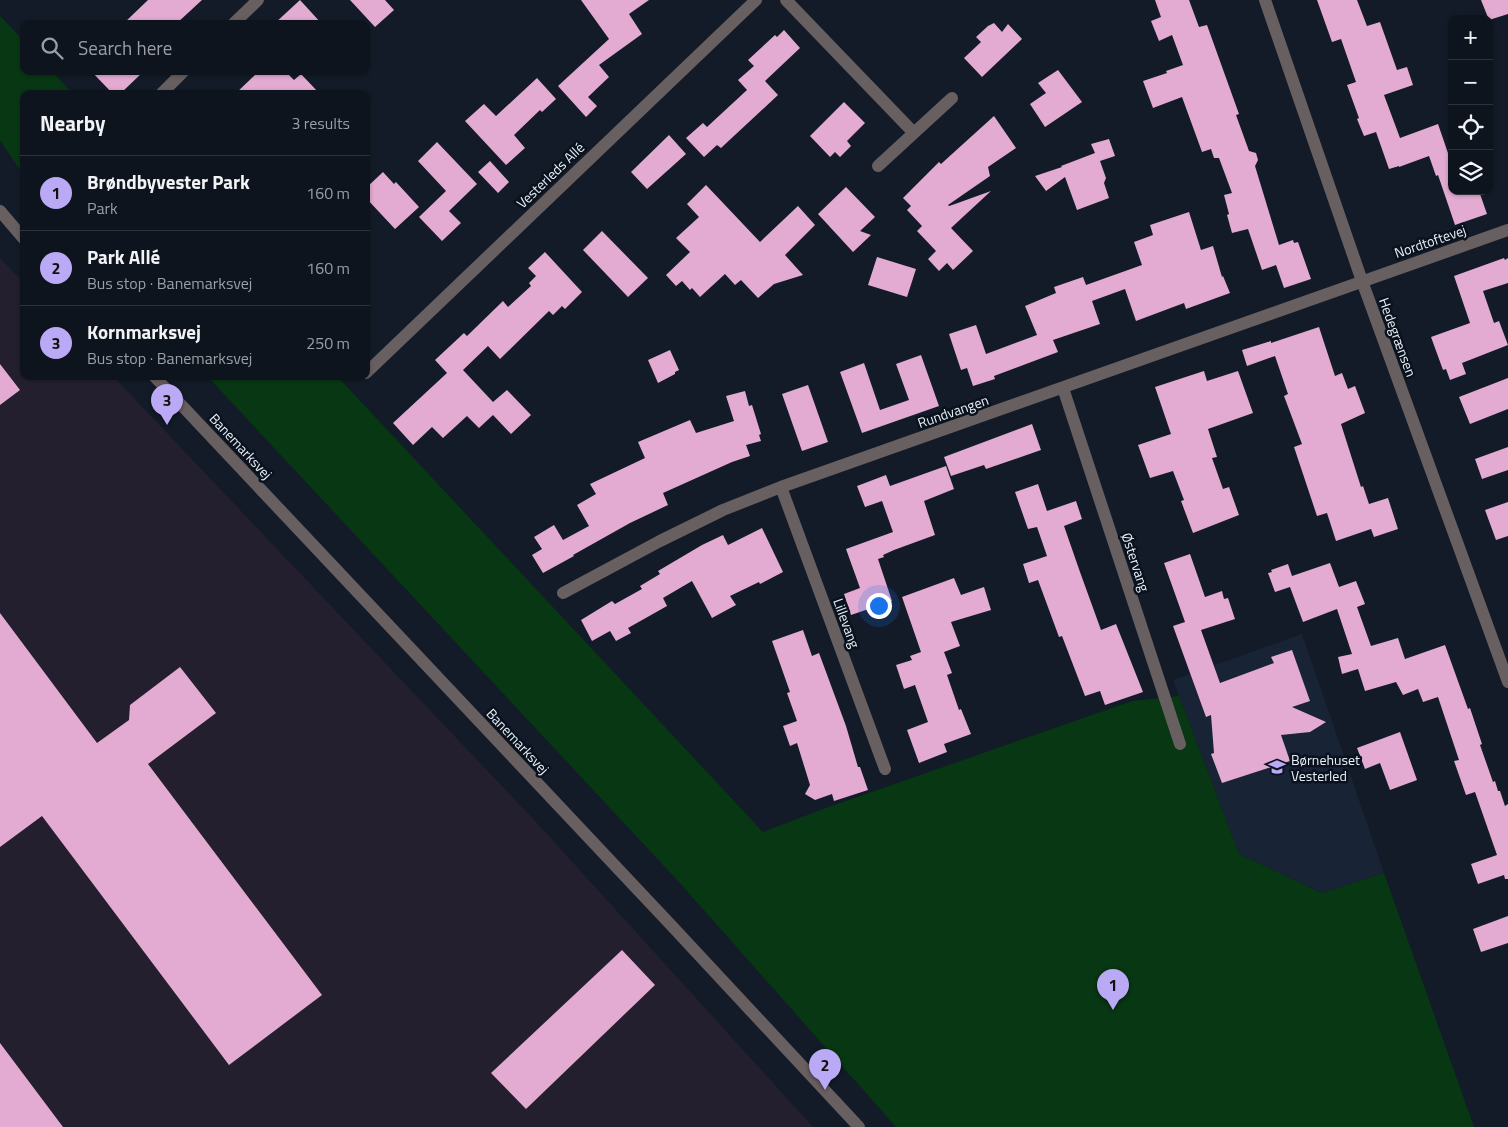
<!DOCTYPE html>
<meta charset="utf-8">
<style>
:root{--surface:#0e141d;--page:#171d26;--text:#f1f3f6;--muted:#9b9ea4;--line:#2e333b;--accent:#baaaf6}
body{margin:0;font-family:"Titillium Web",sans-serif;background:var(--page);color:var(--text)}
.controls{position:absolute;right:15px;top:15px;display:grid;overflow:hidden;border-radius:10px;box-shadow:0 1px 4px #0004}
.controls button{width:45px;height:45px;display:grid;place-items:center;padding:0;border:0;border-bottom:1px solid var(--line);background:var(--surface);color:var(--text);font:25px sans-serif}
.you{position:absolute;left:878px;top:605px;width:18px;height:18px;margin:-12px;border:4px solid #fff;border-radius:50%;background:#1a73e8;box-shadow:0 0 0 8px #1a73e833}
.badge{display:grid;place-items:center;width:32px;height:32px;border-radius:50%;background:var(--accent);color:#111;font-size:16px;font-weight:700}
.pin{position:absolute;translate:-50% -41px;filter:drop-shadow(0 1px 2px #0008)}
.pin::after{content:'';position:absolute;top:26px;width:18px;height:15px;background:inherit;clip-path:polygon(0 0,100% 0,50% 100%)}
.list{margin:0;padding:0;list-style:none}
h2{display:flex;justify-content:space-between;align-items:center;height:65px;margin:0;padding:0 20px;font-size:21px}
h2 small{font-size:16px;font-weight:400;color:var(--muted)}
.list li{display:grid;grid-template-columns:32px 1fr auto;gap:15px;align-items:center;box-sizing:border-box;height:75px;padding:0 20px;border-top:1px solid var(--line)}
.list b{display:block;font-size:19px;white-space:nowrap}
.list p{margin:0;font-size:16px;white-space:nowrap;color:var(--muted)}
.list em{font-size:16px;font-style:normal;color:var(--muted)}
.icon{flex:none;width:28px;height:28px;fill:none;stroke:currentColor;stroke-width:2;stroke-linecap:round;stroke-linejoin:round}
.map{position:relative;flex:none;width:1508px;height:1127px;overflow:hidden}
.search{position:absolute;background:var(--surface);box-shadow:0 1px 4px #0004;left:20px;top:20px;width:350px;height:55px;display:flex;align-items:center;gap:12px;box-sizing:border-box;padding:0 18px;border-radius:10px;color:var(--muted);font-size:19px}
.panel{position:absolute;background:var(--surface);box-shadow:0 1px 4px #0004;left:20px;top:90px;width:350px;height:290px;border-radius:10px}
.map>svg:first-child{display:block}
.built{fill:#182436}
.industrial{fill:#241f2e}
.green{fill:#083713}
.building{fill:#e3abd2}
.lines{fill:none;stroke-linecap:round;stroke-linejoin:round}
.minor{stroke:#685f60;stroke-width:12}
.tertiary{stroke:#685f60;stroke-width:12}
.labels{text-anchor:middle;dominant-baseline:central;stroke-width:5;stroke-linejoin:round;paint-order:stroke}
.street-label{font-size:14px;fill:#e9f0f9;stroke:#0a121e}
.poi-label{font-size:14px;fill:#e9f0f9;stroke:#0a121e;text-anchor:start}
</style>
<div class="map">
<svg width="1508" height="1127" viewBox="0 0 1508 1127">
<rect width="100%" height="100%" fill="#121b27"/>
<path class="built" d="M1302,634l82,239 -62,20 -83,-39 -66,-174z"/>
<path class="industrial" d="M0,258l24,25v93h89l424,447 276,304h-813z"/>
<path class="green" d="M0,16l24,25v30h28l21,23h-49v82l-24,-36z
M207,376h130l426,456 60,-23 309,-108 47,-5 60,158 83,39 62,-20 90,254h-578l-218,-246z"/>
<path class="building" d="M148,0h54l-26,24h-53z
M300,0l22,24h-48z
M350,0h35l9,10 -19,17z
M581,0h68l-20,14 13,20 -43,31 10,12 -21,20 9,9 -11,11 -28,-31 51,-47z
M1155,0h34l10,27 8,-2 32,89 -3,1 13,36 7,2 2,7 -3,6 24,79 14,-5 1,3 4,-1 13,37 -27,9 -8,-23 -14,5 -14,-41 -16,4 -5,-18 2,-1 -5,-19 8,-2 -13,-35h-5l-3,-9 -9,3 -20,-55 -29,11 -10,-27 24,-8 -1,-2 17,-6 -11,-30 -13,6 -8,-20 10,-4z
M1317,0h40l10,26 13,-4 17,48 10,-3 6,18 -29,10 16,43 38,-14 10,29 4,-1v39h27l8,23 -32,11 -17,-50 -2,1 -7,-20 -30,11v-1l-10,3 -13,-37 -12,4 -7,-17 2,-1 -12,-33 9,-3 -15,-43 -9,3z
M1481,0h27v14l-19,6z
M994,23l8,9 6,-8 14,15 -40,38 -18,-19 17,-16 -5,-5 12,-11z
M784,30l16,18 -35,33 13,14 -57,53 -4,-3 -13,12 -18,-19 17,-15 4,4 40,-37 -9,-10 16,-14 -6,-6 27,-25 2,2z
M1058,70l24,32 -37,25 -15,-23 16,-11 -8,-10z
M91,71h53l-24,23h-7z
M259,71h26l9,9 7,-6 19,20h-85z
M537,78l19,21 -14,13 -2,-2 -26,25 11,13 -19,17 -41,-44 19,-17 12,12z
M844,102l21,21 -18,18 4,5 -11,11 -5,-5 -5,5 -20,-21z
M994,116l22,32 -28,19 2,9 -42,29 1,1 6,-2 36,-13 -40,37 22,23 -20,19 -6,-7 -8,8 -11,-12 8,-8 -19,-20 5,-5 -15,-16 4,-4 -8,-8 36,-36 2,2z
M669,135l17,19 -39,35 -16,-17z
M1109,139l6,17 -15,5 6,17 -2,5 5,15 -32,12 -12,-33 -19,14 -11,-15 27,-9 -1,-1 34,-13 -4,-9z
M437,142l40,42 -28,27 12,12 -19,18 -23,-24 27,-26 -28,-30z
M490,161l19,21 -11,11 -20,-21z
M383,172l11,12 2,-2 23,25 -24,22 -29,-31v-10z
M706,185l54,57 38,-36 17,19 -30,30 18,20 -29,9 -16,14 -17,-18 -6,5 -10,-11 -25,23 -8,-9 -2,2 -8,-9 -6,5 -10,-11 24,-23 -14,-14 23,-21 -12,-13z
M846,187l29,30 -15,14 11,4 -18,17 -35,-38z
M1189,212l12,38 12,-4 9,31 1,-1 7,17 -44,16 -2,-6 -48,18 -11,-32 -33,12 8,23 -47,16 5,12 -64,24 1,3 -22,7 -6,-18 -6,2 -12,-36 27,-9 10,29 51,-19 -12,-29 31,-13 -2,-6 29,-10 3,8 56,-20 -8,-23 19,-7 -3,-10z
M602,231l46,47 -20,19 -45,-47z
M545,252l37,40 -17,17 -3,-3 -9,9 -4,-4 -49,48 -12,-13 -25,24 30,32 14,-12 24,25 -20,19 -18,-19 -14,13 -12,-12 -24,22 -11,-11 -19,18 -20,-22 54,-50 -12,-13 29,-27 3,3 36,-35 5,6 23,-21 -2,-3 7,-7 -8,-8z
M877,257l39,12 -9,28 -39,-12z
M1504,258l1,2 3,-2v25l-25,8 11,32 5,-2 9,24 -46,18 4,11 -16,6 -4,-11 -3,1 -12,-33 39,-14 -16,-47z
M1319,327l16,49 7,-3 6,16 7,-3 10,27 -24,11 20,63 2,-1 6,18 19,-6 10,31 -24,8 -3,-8 -35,12 -9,-28 -10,3 -23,-69 8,-3 -18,-48 4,-2 -13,-38 -28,10 -5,-16 29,-9v2z
M670,350l9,20 -4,2v2l-17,9 -10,-23z
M921,355l18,51 -77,27 -22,-61 24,-9 16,47 29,-10 -13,-36z
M0,364l20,26 -20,15z
M1204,371l3,10 31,-10 15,42 -45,16 9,28 -5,1 11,31 6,-2 10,28 -46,18 -12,-32 3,-1 -11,-29 -23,7 -12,-33 33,-11 -16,-47z
M1508,378v31l-38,15 -11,-27z
M808,385l20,57 -26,9 -20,-57z
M745,391l4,15 3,-1 9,29 -2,1 2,6 -15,4 4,11 -18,6 -69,31 5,12 -38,18 -57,32 1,1 -31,17 -11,-18 10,-6 -8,-12 20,-12 9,15 26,-14 -12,-21 19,-11 -6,-10 55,-26 -7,-16 52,-22 6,13 38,-12 -8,-25z
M1032,424l9,26 -55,19 -2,-4 -33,11 -7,-19z
M1508,447v23l-26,9 -7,-20z
M946,466l8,23 -30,12 11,34 -41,15 -11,5 1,2 -6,2 14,42 -41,14 -7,-21 16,-6 -14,-39 47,-17 -11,-31 -17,6 -8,-21 29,-11 4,11z
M1038,484l9,27 29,-10 6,18 -18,7 16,46 21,58 15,-6 27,68 -38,13 -5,-14 -15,5 -23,-60 -3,1 -21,-57 -9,3 -6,-19 24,-8 -10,-29 -9,2 -13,-37z
M1508,502v34l-12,4 -11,-30z
M762,528l21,44 -23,12 -1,-2 -29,14 6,9 -24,13 -20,-37 -29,17 4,8 -39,22 3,5 -15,8 -6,-10 -18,10 -11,-21 31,-19 3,3 27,-15 -2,-3 20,-12 -2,-3 44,-26 21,-10 5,10z
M1190,554l15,43 17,-6 2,8 4,-1 7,21 -34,11 19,53 54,-20 -3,-6 21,-7 18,51 -18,6 34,15 -16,10 -29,3 9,26 -68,22 -11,-29 3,-1 -3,-38 -5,2 -33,-91 12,-4 -21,-59z
M1330,563l9,24 17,-6 9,23 -8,3 14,39 27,-8 7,21 40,-14 23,64 2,-1 12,36 -2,1 13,37 2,-1 3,10h2l5,15 3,-2v75h-3l-1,-4 -26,9 -7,-20 26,-9 -22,-63 -9,3 -12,-34 5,-1 -21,-63 -15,5 -5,-13 -15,6 -7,-13 -31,9 -7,-22 -16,5 -4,-17 14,-3 -15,-45 -34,13 -13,-35 -15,5 -7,-19 4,-1 -1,-2 17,-6 4,12z
M954,578l7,17 23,-8 7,23 -40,12 9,24 -16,6 8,21 -5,2 12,35 2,-1 10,25 -27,10 3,8 -28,11 -12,-33 21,-8 -13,-37 -11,4 -8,-24 16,-5 -2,-4 11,-4 -19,-55z
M0,613l97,130 32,-23 1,-15 50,-38 36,46 -68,51 174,231 -93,70 -187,-249 -42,31z
M803,630l9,26 7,-3 27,73 12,41h2l8,23 -34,11 -2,-7 -17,6 -10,-6 5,-9 -13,-42 -7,3 -7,-20 14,-5 -10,-28 3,-1 -18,-51z
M1400,732l17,48 -27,10 -10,-27 -15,6 -8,-21z
M1508,916v27l-27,9 -8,-23z
M622,950l33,35 -129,124 -35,-36z
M0,1043l63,84h-63z"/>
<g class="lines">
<path class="minor" d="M786,0l128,133
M1265,0l97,281 146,401
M233,24l25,-24
M161,94l23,-23
M878,166l74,-68
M366,373l390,-373
M1063,388l117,356
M781,487l104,282
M563,593l97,-52 63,-31 58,-23 727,-257"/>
<path class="tertiary" d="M0,211l24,28
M154,376l516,548 189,203"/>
</g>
<defs>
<g id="school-bare" transform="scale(1.35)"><path d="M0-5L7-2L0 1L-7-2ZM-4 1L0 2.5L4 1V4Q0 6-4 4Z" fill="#baaaf6" stroke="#0a121e" stroke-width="2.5" paint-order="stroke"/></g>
</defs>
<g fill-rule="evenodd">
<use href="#school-bare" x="1277" y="767"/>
</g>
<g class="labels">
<g class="street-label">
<text transform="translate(550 175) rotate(-44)">Vesterleds Allé</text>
<text transform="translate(1430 241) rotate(-19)">Nordtoftevej</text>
<text transform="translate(1398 337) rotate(70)">Hedegrænsen</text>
<text transform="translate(953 411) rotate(-19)">Rundvangen</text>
<text transform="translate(241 446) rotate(47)">Banemarksvej</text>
<text transform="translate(1136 562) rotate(72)">Østervang</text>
<text transform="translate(847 623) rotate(70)">Lillevang</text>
<text transform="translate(518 741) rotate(47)">Banemarksvej</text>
</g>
<g class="poi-label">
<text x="1291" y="759">Børnehuset<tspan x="1291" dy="16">Vesterled</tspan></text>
</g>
</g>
</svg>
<div class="controls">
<button>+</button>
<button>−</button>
<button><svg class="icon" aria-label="locate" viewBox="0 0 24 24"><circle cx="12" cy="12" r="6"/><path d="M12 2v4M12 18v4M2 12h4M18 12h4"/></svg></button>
<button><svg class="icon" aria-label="layers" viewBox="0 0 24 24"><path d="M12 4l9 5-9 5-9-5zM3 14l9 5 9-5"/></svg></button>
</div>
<div class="you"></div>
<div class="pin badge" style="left:1113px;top:1010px">1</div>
<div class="pin badge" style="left:825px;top:1090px">2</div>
<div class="pin badge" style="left:167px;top:425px">3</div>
<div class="search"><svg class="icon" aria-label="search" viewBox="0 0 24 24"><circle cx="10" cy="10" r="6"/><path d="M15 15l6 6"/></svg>Search here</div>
<section class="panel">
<h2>Nearby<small>3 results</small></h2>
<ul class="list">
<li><span class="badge">1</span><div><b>Brøndbyvester Park</b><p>Park</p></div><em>160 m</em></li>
<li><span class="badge">2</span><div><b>Park Allé</b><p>Bus stop · Banemarksvej</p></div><em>160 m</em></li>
<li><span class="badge">3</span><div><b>Kornmarksvej</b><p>Bus stop · Banemarksvej</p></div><em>250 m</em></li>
</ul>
</section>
</div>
